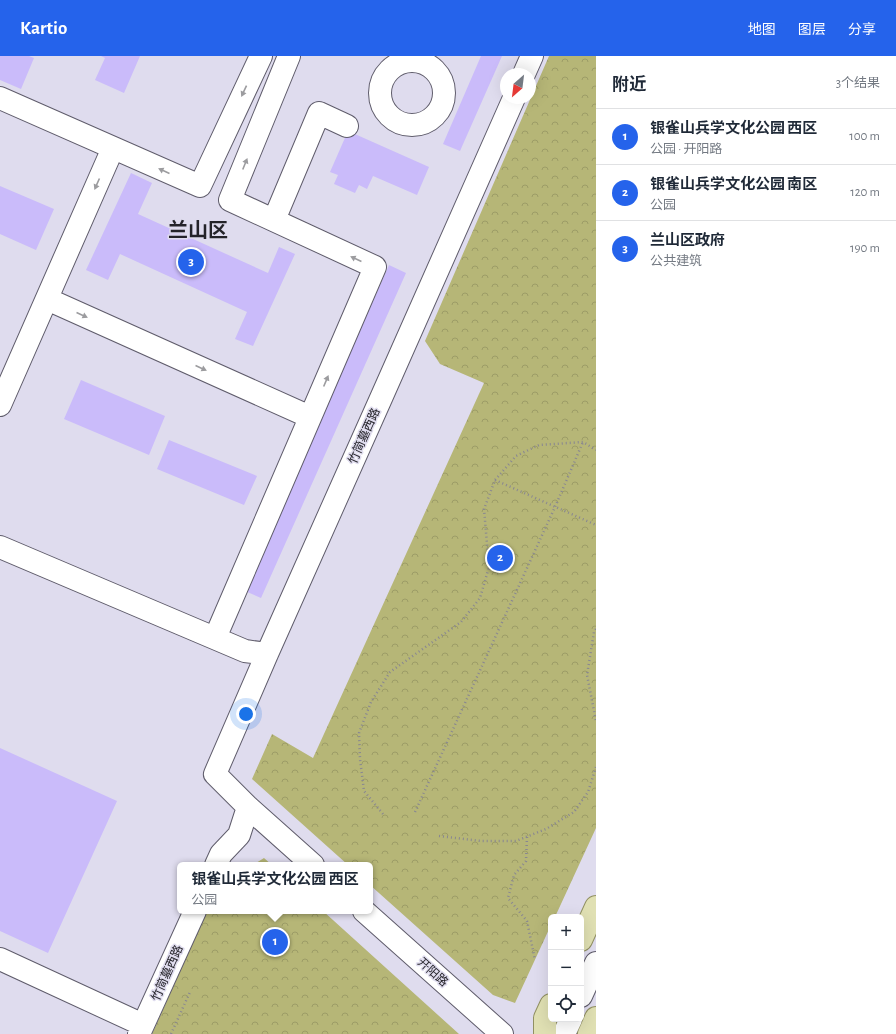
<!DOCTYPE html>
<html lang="zh">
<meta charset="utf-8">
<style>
:root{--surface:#fff;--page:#f6f6f7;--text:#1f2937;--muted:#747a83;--line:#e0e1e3;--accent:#2563eb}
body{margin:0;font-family:"Alegreya Sans","Noto Sans SC",sans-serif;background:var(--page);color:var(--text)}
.controls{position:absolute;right:12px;bottom:12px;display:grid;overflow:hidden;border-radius:6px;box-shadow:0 4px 16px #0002}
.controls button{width:36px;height:36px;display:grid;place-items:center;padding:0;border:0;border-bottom:1px solid var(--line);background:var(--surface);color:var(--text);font:20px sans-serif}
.compass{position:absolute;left:500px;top:12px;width:36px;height:36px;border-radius:50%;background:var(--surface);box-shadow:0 4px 16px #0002;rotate:208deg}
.you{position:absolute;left:246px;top:658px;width:14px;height:14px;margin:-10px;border:3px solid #fff;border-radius:50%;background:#1a73e8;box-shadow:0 0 0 6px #1a73e833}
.badge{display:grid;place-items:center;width:26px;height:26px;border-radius:50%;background:var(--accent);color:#fff;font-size:13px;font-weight:700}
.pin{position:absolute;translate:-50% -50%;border:2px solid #fff;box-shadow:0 1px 4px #0006}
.popup{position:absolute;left:177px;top:806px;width:196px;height:52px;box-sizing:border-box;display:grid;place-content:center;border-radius:6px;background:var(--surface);filter:drop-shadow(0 1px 3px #0005);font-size:13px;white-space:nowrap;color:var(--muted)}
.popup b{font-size:15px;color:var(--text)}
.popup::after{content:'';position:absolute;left:50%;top:100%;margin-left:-8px;border:8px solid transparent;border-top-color:var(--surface)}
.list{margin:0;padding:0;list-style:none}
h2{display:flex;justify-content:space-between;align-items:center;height:52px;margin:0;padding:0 16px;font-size:17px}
h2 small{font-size:13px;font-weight:400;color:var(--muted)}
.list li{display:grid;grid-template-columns:26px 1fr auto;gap:12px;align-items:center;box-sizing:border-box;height:56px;padding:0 16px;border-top:1px solid var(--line)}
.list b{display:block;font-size:15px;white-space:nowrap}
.list p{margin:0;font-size:13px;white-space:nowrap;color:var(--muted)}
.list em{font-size:13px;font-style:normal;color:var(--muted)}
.icon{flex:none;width:22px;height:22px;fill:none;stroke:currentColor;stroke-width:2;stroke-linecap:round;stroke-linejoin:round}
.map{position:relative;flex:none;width:596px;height:978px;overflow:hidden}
header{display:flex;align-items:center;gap:24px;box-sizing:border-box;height:56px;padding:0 20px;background:var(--accent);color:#fff}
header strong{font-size:19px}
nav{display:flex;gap:22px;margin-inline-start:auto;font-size:14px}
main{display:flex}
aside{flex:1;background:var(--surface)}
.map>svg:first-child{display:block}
.park{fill:url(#park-crowns)}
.building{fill:#cabbfa}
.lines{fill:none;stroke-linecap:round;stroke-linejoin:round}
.minor-casing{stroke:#5f5c6b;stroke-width:24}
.major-casing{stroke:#919062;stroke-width:24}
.path{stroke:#888692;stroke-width:2.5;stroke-dasharray:1 3;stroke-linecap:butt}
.minor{stroke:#fff;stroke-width:22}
.major{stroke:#e0e0b3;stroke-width:22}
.oneway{fill:#9c9c9f}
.labels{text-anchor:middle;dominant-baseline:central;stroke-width:3;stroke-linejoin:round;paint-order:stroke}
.street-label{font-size:12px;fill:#242329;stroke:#dfdcee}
.town-label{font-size:20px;font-weight:bold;fill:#242329;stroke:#dfdcee}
</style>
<header>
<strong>Kartio</strong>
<nav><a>地图</a><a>图层</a><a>分享</a></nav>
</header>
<main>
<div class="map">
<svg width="596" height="978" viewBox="0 0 596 978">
<defs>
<pattern id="park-crowns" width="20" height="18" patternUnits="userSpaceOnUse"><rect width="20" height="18" fill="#b6b677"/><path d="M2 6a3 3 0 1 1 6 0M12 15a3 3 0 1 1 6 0" fill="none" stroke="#9c9c67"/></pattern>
</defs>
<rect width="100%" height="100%" fill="#dfdcee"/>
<path class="park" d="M549,0h47v772l-41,89h-4v8l-36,78 -22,-8 -123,-110v-20h-22l-96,-86 20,-45 41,24 171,-375 -44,-19 -15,-23z
M264,802l8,7h-19z
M207,855h116l136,123h-307z"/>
<path class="building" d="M0,0h29l5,2 -13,31 -21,-9z
M101,0h39l-16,37 -29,-13 10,-22z
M481,0h21l-42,95 -17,-7z
M348,75l81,36 -12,28 -44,-19 -6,13 -8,-4 -4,8 -21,-9 4,-9 -8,-3z
M131,117l21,10 -14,31 130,59 11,-26 16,7 -42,92 -18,-7 12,-27 -127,-58 -12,26 -22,-10z
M0,130l54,23 -18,41 -36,-16z
M389,209l17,8 -145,325 -16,-7z
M81,324l84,36 -16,39 -85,-36z
M169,384l88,36 -13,29 -87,-36z
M0,692l117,53 -69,152 -48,-22z"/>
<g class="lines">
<g class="minor-casing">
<path id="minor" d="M380 37a32 32 0 1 1 64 0a32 32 0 1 1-64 0Z
M524,18l8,-18
M0,42l200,88 61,-130
M274,164l45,-107 28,13
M47,243l263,118
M0,349l113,-257
M0,491l245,104 22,3
M215,582l160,-371 -145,-67 59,-144
M216,809l5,-11 18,-19 9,-28
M313,809l-65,-58 -33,-33 52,-120 115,-258 132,-298
M364,855l138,123
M0,903l143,66
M581,940l15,-33
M139,978l56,-123
M564,978l7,-15"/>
</g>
<g class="major-casing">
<path id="major" d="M581,884l15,-33
M545,978v-16l6,-13
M589,978l7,-16"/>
</g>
<path class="path" d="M495,424l101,45
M596,573l-2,3 -7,43 9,46
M415,756l140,-305 28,-65
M383,758l-19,-23 -4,-32 -1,-26 12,-31 19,-30 71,-50 19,-24 9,-31 -5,-58 11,-29 21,-24 23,-11 44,-3 13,8
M439,780l42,5h35l30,-12 28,-17 14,-20 8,-25
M527,781l-1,24 -12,14 -6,23 19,23 8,39
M171,978l19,-42"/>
<use href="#minor" class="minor"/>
<use href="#major" class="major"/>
</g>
<defs><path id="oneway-solid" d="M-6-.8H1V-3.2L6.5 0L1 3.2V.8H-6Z"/></defs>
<g class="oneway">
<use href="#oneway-solid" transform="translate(244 35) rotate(115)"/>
<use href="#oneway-solid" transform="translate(245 108) rotate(-68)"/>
<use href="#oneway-solid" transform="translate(164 115) rotate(-156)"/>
<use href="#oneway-solid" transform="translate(97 128) rotate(114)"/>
<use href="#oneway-solid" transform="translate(356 203) rotate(-155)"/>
<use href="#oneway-solid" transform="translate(82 259) rotate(24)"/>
<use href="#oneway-solid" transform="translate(201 312) rotate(24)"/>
<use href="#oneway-solid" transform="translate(326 325) rotate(-67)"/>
</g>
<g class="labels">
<g class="street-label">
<text transform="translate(364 380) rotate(-66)">竹简墓西路</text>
<text transform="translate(433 916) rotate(42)">开阳路</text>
<text transform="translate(167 917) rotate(-66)">竹简墓西路</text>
</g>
<g class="town-label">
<text x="198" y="175">兰山区</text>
</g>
</g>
</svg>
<div class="controls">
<button>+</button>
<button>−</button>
<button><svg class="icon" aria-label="locate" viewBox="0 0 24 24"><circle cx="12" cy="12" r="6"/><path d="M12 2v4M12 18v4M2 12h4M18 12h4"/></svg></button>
</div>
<svg class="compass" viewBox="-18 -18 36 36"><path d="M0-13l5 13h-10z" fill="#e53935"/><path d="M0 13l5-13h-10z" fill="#747a83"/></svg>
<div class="you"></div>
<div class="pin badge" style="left:275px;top:886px">1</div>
<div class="popup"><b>银雀山兵学文化公园 西区</b>公园</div>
<div class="pin badge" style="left:500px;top:502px">2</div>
<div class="pin badge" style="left:191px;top:206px">3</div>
</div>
<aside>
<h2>附近<small>3个结果</small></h2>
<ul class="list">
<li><span class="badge">1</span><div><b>银雀山兵学文化公园 西区</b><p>公园 · 开阳路</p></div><em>100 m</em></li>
<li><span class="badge">2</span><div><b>银雀山兵学文化公园 南区</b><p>公园</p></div><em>120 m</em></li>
<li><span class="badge">3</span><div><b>兰山区政府</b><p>公共建筑</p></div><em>190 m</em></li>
</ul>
</aside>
</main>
